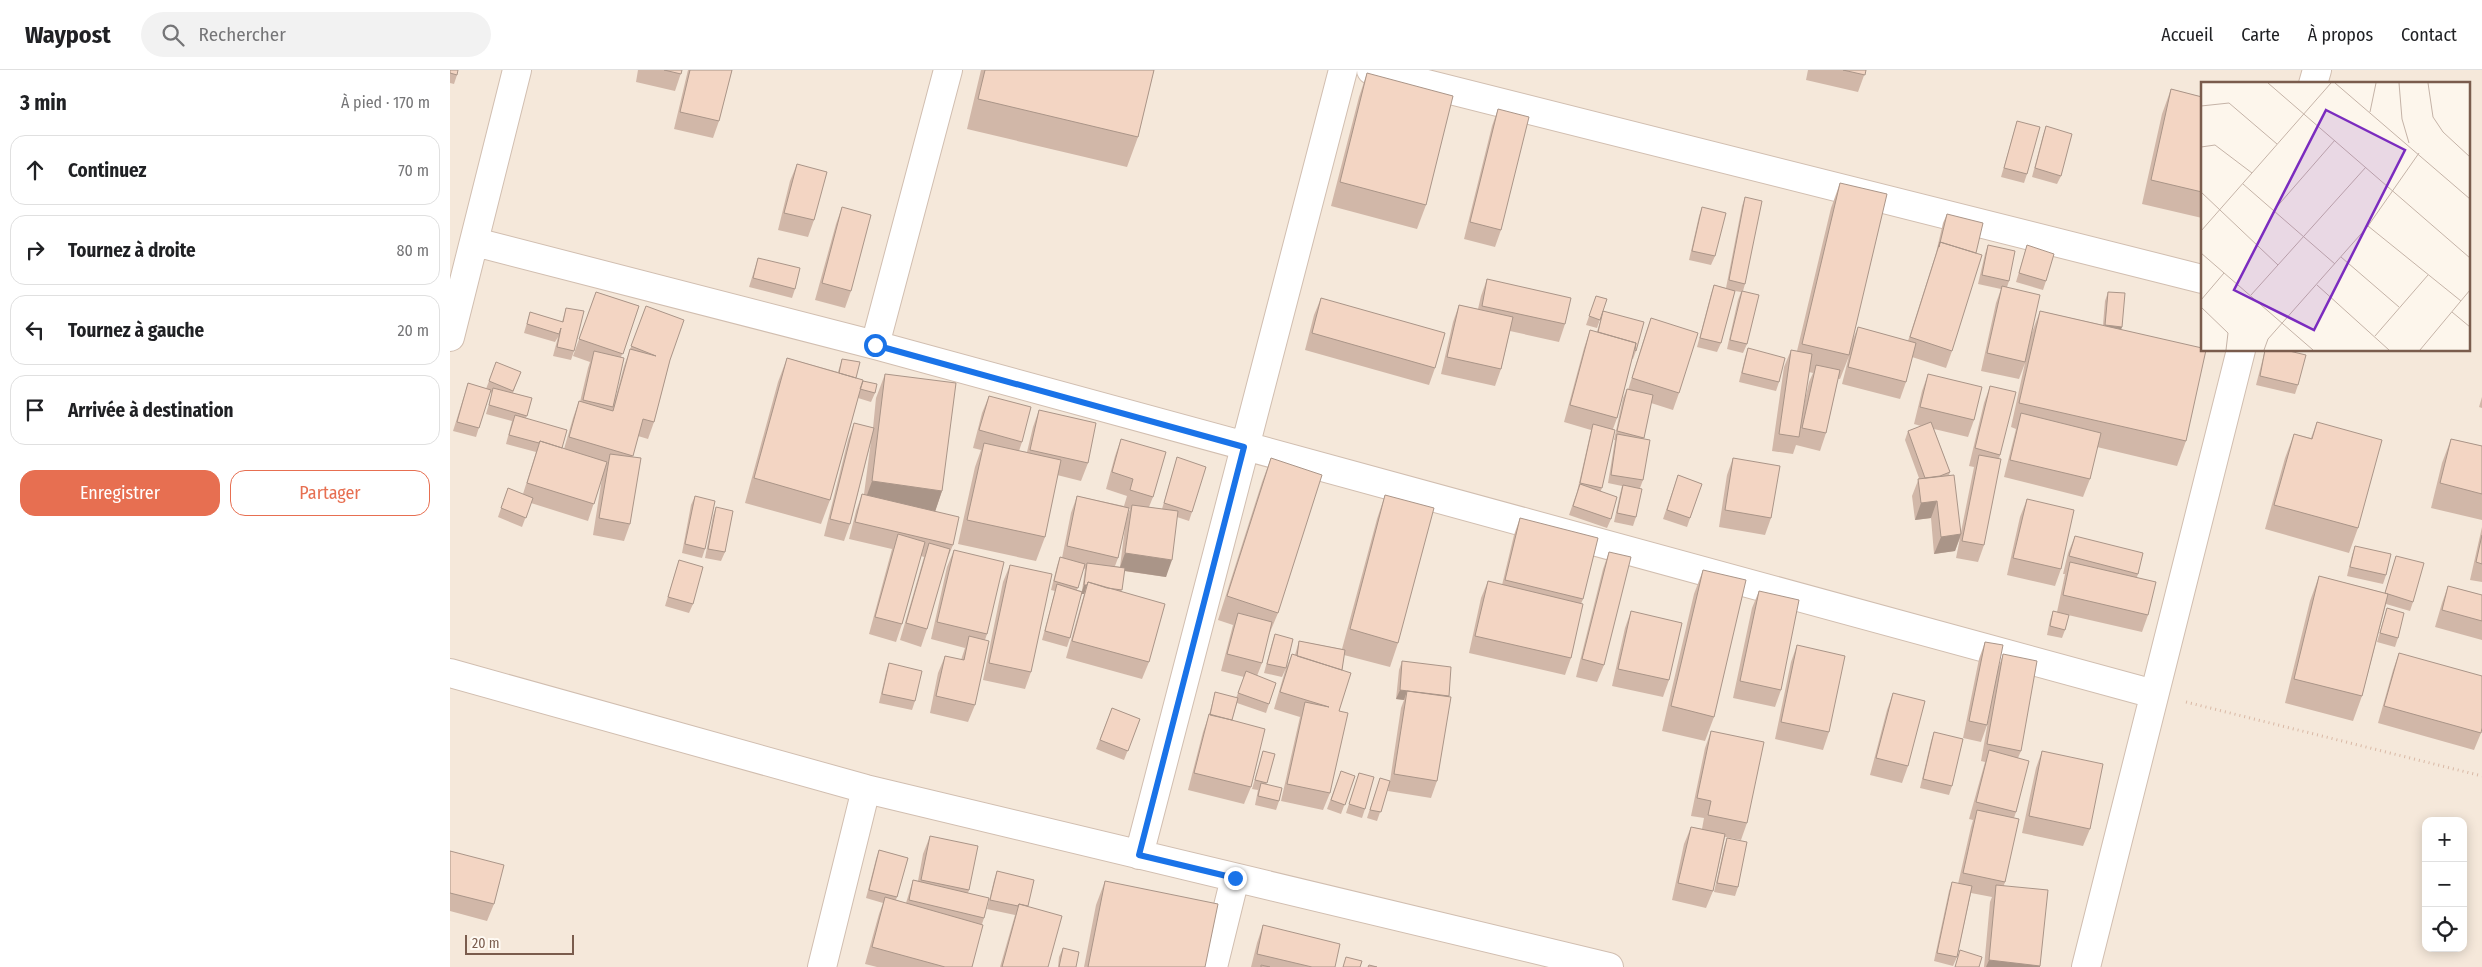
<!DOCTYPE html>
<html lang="fr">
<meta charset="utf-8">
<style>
:root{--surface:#fff;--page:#f2f2f2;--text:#202124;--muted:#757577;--line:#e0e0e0;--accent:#e76f51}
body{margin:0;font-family:"Fira Sans Condensed",sans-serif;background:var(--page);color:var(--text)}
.controls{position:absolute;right:15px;bottom:15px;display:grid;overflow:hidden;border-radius:10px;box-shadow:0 2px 12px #0003}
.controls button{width:45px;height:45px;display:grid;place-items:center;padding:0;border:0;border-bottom:1px solid var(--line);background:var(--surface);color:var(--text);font:25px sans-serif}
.scale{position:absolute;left:15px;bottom:12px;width:109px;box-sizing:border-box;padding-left:5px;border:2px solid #7a5c4d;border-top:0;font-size:14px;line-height:18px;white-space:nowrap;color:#7a5c4d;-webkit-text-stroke:4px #fffaf3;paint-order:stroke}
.stop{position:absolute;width:15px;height:15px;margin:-11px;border:4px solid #1a73e8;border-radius:50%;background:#fff}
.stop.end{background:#1a73e8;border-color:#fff;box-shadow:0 1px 5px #0008}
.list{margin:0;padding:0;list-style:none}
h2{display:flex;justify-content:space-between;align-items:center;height:65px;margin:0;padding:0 20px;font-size:21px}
h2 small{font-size:16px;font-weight:400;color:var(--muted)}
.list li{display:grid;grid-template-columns:32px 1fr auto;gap:15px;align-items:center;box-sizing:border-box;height:70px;margin:0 10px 10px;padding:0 10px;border:1px solid var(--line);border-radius:15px}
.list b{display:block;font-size:19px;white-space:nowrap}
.list em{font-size:16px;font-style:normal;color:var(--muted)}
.actions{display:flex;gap:10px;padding:15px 20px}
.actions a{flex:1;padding:11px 0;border:1px solid var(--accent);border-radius:15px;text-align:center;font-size:18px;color:var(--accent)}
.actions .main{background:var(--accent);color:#fff}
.icon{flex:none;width:28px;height:28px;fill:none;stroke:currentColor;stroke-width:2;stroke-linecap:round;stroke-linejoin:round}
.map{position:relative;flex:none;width:2032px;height:897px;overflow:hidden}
header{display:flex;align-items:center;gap:30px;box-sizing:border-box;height:70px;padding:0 25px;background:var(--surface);border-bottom:1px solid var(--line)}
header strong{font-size:24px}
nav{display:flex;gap:28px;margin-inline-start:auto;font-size:18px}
.search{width:350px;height:45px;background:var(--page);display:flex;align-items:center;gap:12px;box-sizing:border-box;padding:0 18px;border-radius:28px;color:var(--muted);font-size:19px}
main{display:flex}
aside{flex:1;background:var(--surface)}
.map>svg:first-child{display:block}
.residential{fill:#f5e8da;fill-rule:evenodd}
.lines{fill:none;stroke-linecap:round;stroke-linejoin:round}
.minor-casing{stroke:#d1beb0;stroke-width:30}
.path{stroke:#d9b8a5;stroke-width:3;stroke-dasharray:1 4;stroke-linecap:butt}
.minor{stroke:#fff;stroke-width:28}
.wall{fill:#d1b7a8;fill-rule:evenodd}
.shaded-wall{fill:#aa9588}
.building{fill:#f3d5c3;stroke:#aa9588}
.route{stroke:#1a73e8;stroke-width:6}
.inset-road{fill:none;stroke:#c5b3a7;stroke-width:1}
.view{fill:#7b2cbf;fill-opacity:0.15;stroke:#7b2cbf;stroke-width:2.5}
.inset-edge{fill:none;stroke:#7a5c4d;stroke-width:2.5}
</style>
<header>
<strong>Waypost</strong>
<div class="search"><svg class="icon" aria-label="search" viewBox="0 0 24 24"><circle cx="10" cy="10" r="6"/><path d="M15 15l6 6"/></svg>Rechercher</div>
<nav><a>Accueil</a><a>Carte</a><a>À propos</a><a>Contact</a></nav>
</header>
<main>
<aside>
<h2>3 min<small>À pied · 170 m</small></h2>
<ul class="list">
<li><svg class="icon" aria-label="ahead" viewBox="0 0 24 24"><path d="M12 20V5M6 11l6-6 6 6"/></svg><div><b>Continuez</b></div><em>70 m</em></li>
<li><svg class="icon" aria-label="right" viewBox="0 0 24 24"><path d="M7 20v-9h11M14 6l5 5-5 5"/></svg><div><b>Tournez à droite</b></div><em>80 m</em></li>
<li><svg class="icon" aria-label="left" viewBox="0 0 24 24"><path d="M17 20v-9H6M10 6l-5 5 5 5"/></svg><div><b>Tournez à gauche</b></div><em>20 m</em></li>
<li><svg class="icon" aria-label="arrive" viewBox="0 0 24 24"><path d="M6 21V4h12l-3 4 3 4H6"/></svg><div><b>Arrivée à destination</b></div></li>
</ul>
<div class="actions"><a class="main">Enregistrer</a><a>Partager</a></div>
</aside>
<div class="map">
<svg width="2032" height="897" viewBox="0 0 2032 897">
<rect width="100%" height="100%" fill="#fdf6ec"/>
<path class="residential" d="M0,0h2032v897h-2032zM1752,14h266v266h-266zM1976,751h37v127h-37z"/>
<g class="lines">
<g class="minor-casing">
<path id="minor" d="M921,0l831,209
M1863,14l4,-14
M25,172l400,103 1279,349
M0,267l67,-267
M425,275l73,-275
M0,603l416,116 743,178
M689,785l204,-785
M372,897l44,-178
M763,897l22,-89
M1636,897l155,-617"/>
</g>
<path class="path" d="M1736,632l296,74"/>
<use href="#minor" class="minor"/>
</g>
<path class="wall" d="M0,0l7,5 -3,9 -4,-1z
M188,0h44l-7,21 -39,-9z
M238,0h44l-13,51 -6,17 -39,-9z
M531,0h173l-16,67 -11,30 -160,-38z
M1358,0h58l-8,22 -52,-12z
M917,3l59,132 -9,24 -86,-23 28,-109z
M1721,19l31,8v121l-60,-14 20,-90z
M1048,39l3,121 -6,17 -31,-8 28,-113z
M1567,51l10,53 -3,9 -23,-6z
M1596,56l15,50 -4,8 -25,-7 11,-42z
M347,94l17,56 -6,17 -30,-7 12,-49z
M1390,113l11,161 7,-17 50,14 28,-88 7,-30 4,-9 5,137 -6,17 -34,-11 -6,25 -6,17 -58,-15 7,-28 -9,23h-2l-12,54 -6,18 -24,-6 -3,9 -21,-3 12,-84 7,-17 6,1 34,-143zM1359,302l4,1 -4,9 -7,32z
M1295,127v87l-2,7 4,53 -4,9 -16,-4 11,-49 3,-8 -6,-1 -14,52 -4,9 -20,-5 14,-53 3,-9 12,3 16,-82z
M392,137l9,84 -6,17 -30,-8 21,-76z
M1252,137l13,49 -4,9 -22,-5 10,-44z
M1538,175l21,36 -2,6 24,48 9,-24 63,14 2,-24 3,-9 13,37 65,112 -9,25 -80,-19 -7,32 -7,18 -79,-20 12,-48 -5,-2 14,-64 -6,16 -38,-8 15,-68 5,-14 -23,-5 7,-30z
M1577,175l19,36 -3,9 -27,-8z
M308,188l37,31 -3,9 -43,-11z
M1037,209l78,45 -6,18 -49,-11 -9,38 -6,17 -54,-12 12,-52 6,-17 19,4 3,-13z
M146,222l43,14 -18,51 -6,43 9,-34 22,-60 24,54 -16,62 -6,17 -10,-3 -6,21 -2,67 -6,17 -31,-6 9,-57 -14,43 -57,-18 -9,24 -24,-10 10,-29 15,6 13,-42 -30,-8 6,-23 -26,-7 6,-21 -2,-1 -14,45 -23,-6 15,-48 18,6 10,-27 21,19 -4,12 19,5 -6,20 36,30 2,1 9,-31 6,-17 1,1 8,-34 2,-6 -17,-6z
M1146,226l11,3 -10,29 -11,-3z
M871,228l114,70 -6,17 -124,-35 9,-35z
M116,238l8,43 -3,9 -18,-4 5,-19 -3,5 -31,-9 6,-21 32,10z
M1153,241l33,40 -3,8h-1l-15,59 -4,11 -12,62 10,28 -4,9 -38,-13 8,-23 14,-62 -27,-8 20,-74 6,-18 7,2z
M1201,248l28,75 -6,17 -22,-7 -8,36v41l-3,8 -4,29 -3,9 -19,-4 6,-28 2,-8 -14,-3 7,-43h-1l9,-42 4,-9 1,1 17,-55z
M1298,278l31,34 -3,9 -37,-9 6,-25z
M1815,280h20l13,35 -3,9 -39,-9z
M337,288l51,14 4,-13 14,19 7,3 12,12 -4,9 -13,-4 -28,102 -9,24 -76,-21 33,-121z
M435,304l57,117 -7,20 18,34 -7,17 -19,67 -6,18 -21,-7 24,-83 -3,-1 -19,68 -6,18 -27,-8 23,-85 -43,-10 7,-28 6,-17h2l7,-53 -21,83 -6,17 -20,-5 24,-96 6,-17 19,5 3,-30z
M1478,304l46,46 -6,17 -34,-8 16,43 -1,3 12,57 13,-65 -5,-1 15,-63 6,-17 10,69 -1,4 -15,86 -6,17 -22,-4 4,-20 -5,13 -21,3 -3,-36 -16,2 -3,-24 7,-18 -14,-38 3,-9 13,-5 -7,-2 8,-33z
M539,326l33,46 -3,9 8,1 6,-25 6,-17 49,53 -7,18 -24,-6 -12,62 -9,24 -78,-17 17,-77 6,-17 -8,-2 9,-35z
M2032,327v11l-3,-1z
M1867,352l41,106 -9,25 -84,-24 20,-71 9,-24 17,4z
M671,369l32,58 -4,10 13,2 15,-52 15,55 -3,9 -12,-4 -11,60 -42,-6 -3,21 28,70 -7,17 -76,-21 18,-64h-3l-11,44 -3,9 -25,-7 13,-49 -4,-1 6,-24 3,-9 2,1 9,-45 6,-17 47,10 3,-10 -21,-7 9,-33zM679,438l1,1 -4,10zM675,457l-5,40 -5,-1 3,-8zM633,498l2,1 -3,22 -5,-1z
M2001,369l31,7v74l-51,-12 11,-45z
M821,388l7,155 -10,24 -6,26 -5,13 19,7 -10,30 -29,-10 -5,17 19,67 -7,17 -56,-14 15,-58 6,-17 6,-23 21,6 8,-21 -23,-6 12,-46 -15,-5 44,-138z
M1283,388l38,60 -6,17 -46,-8 8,-52z
M1228,405l24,9 -15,43 -24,-8z
M935,425l13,148 -8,24 -46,-12 -2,15 -3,41 -9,82 -7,17 -42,-9 19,-84 -26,-8 11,-38 7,-17 3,1 4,-14 43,8 35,-130z
M245,426l10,53 -3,9 -20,-5 9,-48z
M1577,429l34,70 -6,17 -48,-11 13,-58z
M266,437l9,45 -4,9 -16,-3 8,-42z
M1070,448l63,81 -2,5 -10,54 -6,17 -96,-22 12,-55 7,-17 14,4 12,-50z
M2032,457v55l-12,-2z
M1625,466l63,38 -1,3 11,38 -6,17 -74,-17 -3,15 -3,8 -15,-3 3,-15 3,-9 4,1 8,-38h-2l5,-21z
M1905,476l31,29 -3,9 -36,-8 5,-21z
M504,480l33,84 -2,6 -10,65 -7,17 -38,-9 8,-40 7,-17 16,4 4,-12 -34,-9 16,-72z
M1159,482l-5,113 -7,17 -21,-5 27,-108z
M1946,486l17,46 -3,9 -24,-7 -24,92 -9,25 -68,-18 25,-102 9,-25 66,17z
M229,490l14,44 -4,9 -24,-7z
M560,495l21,107 -6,17 -42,-9 20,-98z
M1253,500l11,147 -9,24 -43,-10 32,-137z
M1998,516l34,9v45l-47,-13 7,-24z
M1309,521l22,99 -6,17 -42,-9 19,-90z
M1937,538l11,30 -3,9 -18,-5z
M1181,541l38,69 -6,17 -51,-11 13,-58z
M825,564l11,34 -4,9 -18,-4 8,-30z
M1535,572l13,27 5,-15 18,97 -3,7 -2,54 -2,6 -9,64 -1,3 36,81v1h-56l6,-65 2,-5 -21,-4 -14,64 -4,9 -19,-5 15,-70 3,-9 6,2 13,-57 2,-7 -4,-1 16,-57 -4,-1 13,-73 -7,37 -6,17 -18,-4 16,-79z
M1347,575l32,87 -6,18 -48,-11 16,-77z
M1949,583l82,80 -7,17 -96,-27 15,-53z
M952,591l47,35 -12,85 -6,17 -43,-7 1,-5 -12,35 -10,-3 13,-40 10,3 11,-73 3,-8 -8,-1 3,-29z
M439,593l26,38 -3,9 -33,-7 7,-31z
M1443,623l15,73 -6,17 -32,-8 17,-65z
M662,638l28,11 -16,41 -28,-11z
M1261,661l36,92 -6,17 -16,-3 -12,54 -7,17 -34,-8 12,-56 7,-17 11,2 2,-11 -13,-2 14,-68z
M1484,662l18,54 -3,9 -29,-7 11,-47z
M813,681l12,3 -9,30 13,17 -3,9 -21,-5 3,-15 -6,-1z
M1592,681l48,78 -7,17 -61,-13 14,-65z
M891,701l14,5 -14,38 -14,-5z
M909,703l6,36 -3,9 -16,-5z
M480,766l39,54 -1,3 16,25 -2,6 -10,43h-95l-12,-3 14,-50 4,-11 -17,-5 10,-39 3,-9 29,8 -12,42 10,3 7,-23 5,1 5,-27z
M1277,768l11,49 -3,9 -21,-4 10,-45z
M0,781l44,53 -7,17 -37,-10z
M547,801l31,35 20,61h-48l15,-52 -28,-6 7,-29z
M655,811l100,86h-121l12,-62z
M813,855l72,42h-84l6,-24z
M613,878l13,19h-18l1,-10z"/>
<path class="shaded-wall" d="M1655,255l17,2 -3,9z
M422,411l70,10 -8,24 -71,-9z
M1487,431l-6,17 -16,2 6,-17z
M1511,464l-6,17 -21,3 7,-17z
M675,483l47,7 -6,17 -47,-7z
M634,515h3l-3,9h-3z
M950,620l7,1 -3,9 -8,-1z
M1539,890l51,6v1h-54z"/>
<path class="building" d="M0,0h8l-1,5 -7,-2z
M214,0h18l-1,4z
M240,0h42l-13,51 -39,-9z
M535,0h169l-16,67 -160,-38z
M1393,0h23l-1,5z
M917,3l86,23 -27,109 -86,-23z
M1721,19l31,8v95l-51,-12z
M1048,39l31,8 -28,113 -31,-8z
M1567,51l23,6 -13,47 -23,-6z
M1596,56l26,8 -11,42 -26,-8z
M347,94l30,8 -13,48 -30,-7z
M1390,113l47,11 -38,161 -47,-11z
M1295,127l17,4 -17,83 -16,-4z
M392,137l29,8 -20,76 -29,-8z
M1252,137l24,6 -11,43 -23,-5z
M1497,144l36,9 -7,30 -36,-11 -1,5z
M1490,172l42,13 -30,96 -42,-14z
M1538,175l27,6 -6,30 -27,-6z
M1577,175l27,9 -8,27 -27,-8z
M308,188l42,10 -5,21 -42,-11z
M1037,209l84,19 -6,26 -83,-18z
M1264,215l21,6 -14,52 -21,-5z
M1552,216l38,9 -15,67 -38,-9z
M1292,221l17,4 -12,49 -17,-4z
M146,222l43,14 -16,48 -44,-15z
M1658,222l17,1 -3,34 -17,-2z
M1146,226l11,3 -7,21 -11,-4z
M871,228l124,35 -10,35 -123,-35z
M1009,235l54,12 -12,52 -54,-12z
M196,236l38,14 -14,40 -16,62 -11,-3 -10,37 -64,-19 10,-36 34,10 17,-62 26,7 -25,-10z
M116,238l18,3 -10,40 -17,-4 4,-19 -2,6 -32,-10 3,-12 33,10z
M1153,241l41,11 -8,29 -1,-1 1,-7 -38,-11z
M1590,241l162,37v2h4l-20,91 -167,-38z
M1201,248l47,15 -19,60 -47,-15z
M1408,257l58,16 -10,39 -58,-15z
M1140,260l46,13 -19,75 -47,-13z
M1298,278l37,10 -6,24 -37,-9z
M1341,280l21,4 -13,83 -20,-3z
M1815,280h20l21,5 -8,30 -38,-9z
M144,281l30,7 -11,49 -30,-7z
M337,288l76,22 -33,120 -76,-22z
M392,289l18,3 -4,16 -17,-5z
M46,292l25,10 -8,19 -24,-10z
M1366,295l24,5 -14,63 -24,-5z
M435,304l71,9 -14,108 -70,-10z
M1478,304l54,13 -8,33 -54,-13z
M413,311l14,3 -2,9 -15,-4z
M18,313l23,7 -12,38 -22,-6z
M1540,316l26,6 -16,63 -25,-7z
M43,318l39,10 -5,18 -38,-11z
M1177,319l26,6 -9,43 -27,-7z
M539,326l42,11 -9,35 -43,-12z
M589,340l57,13 -8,40 -58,-13z
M1571,343l80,20 -11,46 -80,-19z
M65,345l52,15 -5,18 -22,-7 -1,2 -30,-8z
M1481,352l19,50 -10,4 -15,2 -17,-47z
M1867,352l65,18 -24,88 -84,-23 20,-71 18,5z
M404,353l20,5 -24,96 -20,-5z
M1143,354l22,6 -13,58 -22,-5z
M1167,364l33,6 -7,40 -32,-5z
M671,369l45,13 -13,45 -23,-7 3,-11 -21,-7z
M2001,369l31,7v48l-42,-11z
M90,371l67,21 -13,42 -67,-21z
M534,373l77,17 -16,77 -78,-17z
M160,384l31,4 -11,66 -31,-6z
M1529,385l22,4 -17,86 -22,-4z
M727,387l29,10 -14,45 -28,-9z
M821,388l51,17 -44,138 -51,-17z
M1283,388l47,8 -9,52 -46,-8z
M1228,405l24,9 -12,34 -23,-8z
M1504,405l7,59 -20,3 -4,-36 -16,2 -3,-24z
M1130,414l37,13 -6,22 -38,-13z
M1173,415l19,4 -6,28 -19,-4z
M58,418l25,10 -7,20 -25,-10z
M412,424l97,23 -6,28 -98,-23z
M935,425l49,13 -36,135 -48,-14z
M245,426l20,5 -10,48 -20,-5z
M627,426l52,12 -11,50 -51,-12z
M1577,429l47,11 -13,59 -48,-11z
M682,435l46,6 -6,49 -47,-7z
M266,437l17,4 -8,41 -17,-3z
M1070,448l78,20 -15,61 -78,-19z
M448,464l27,8 -23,82 -27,-7z
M2032,465v29l-6,-2z
M1625,466l68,17 -5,21 -69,-18z
M479,473l21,6 -23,80 -21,-6z
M1905,476l36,8 -5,21 -36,-8z
M504,480l50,12 -17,72 -50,-12z
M1159,482l22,5 -27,108 -22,-6z
M1946,486l28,7 -11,39 -28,-9z
M610,487l25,7 -7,24 -24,-7z
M229,490l24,7 -10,37 -25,-7z
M1620,492l86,20 -8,33 -85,-20z
M637,493l38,5 -3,22 -15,-2 -19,-6 -1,3h-3z
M560,495l42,9 -21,98 -42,-9z
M1253,500l43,10 -32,137 -43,-11z
M1869,506l69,18 -26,102 -68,-17z
M1038,511l95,23 -12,54 -96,-22z
M638,512l77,22 -16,58 -77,-21z
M607,514l25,8 -12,46 -25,-7z
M1998,516l34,9v26l-40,-11z
M1309,521l40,9 -18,90 -41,-9z
M1937,538l17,5 -6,25 -18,-5z
M1181,541l51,12 -13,57 -51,-11z
M1603,541l16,4 -4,15 -15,-4z
M788,543l34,9 -10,41 -35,-9z
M825,564l18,5 -7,29 -19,-4z
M519,566l20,5 -14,64 -39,-9 9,-40 19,4z
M849,571l46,9 -3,20 -45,-14z
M1535,572l18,3 -16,80 -18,-4z
M1347,575l48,11 -16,76 -48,-10z
M1949,583l83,23v52l-1,5 -97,-27z
M842,584l59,19 -12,38 9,2 -18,80 -43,-9 18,-82 24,5 -49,-15z
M1553,584l34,7 -16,90 -34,-7z
M952,591l49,6 -2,29 -49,-6z
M439,593l33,8 -7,30 -33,-7z
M796,601l30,12 -7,21 -31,-11z
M957,621l44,6 -14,84 -43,-7z
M765,622l23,6 -6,22 -22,-5z
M1443,623l32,8 -17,65 -32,-8z
M662,638l28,11 -12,32 -28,-11z
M759,644l56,15 -14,58 -57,-14z
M1261,661l53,11 -17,81 -39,-8 3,-14 -14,-3z
M1484,662l29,7 -11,47 -29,-7z
M1539,680l40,11 -13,51 -40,-10z
M813,681l12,3 -8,29 -12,-3z
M1592,681l61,13 -13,65 -61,-13z
M891,701l14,5 -10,29 -14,-5z
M909,703l15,4 -9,32 -16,-5z
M930,708l10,3 -9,31 -11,-2z
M811,713l21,5 -3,13 -21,-5z
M1527,740l42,9 -14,63 -42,-9z
M1241,757l34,7 -12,57 -35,-8z
M480,766l48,10 -9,44 -48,-10z
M1277,768l20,4 -9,45 -21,-4z
M429,780l29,8 -11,39 -28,-7z
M0,781l54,14 -10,39 -44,-11z
M547,801l37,9 -6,26 -9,-2 -1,2 -28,-6z
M463,810l76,18 -5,20 -75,-18z
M655,811l113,23 -13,63h-117z
M1502,812l20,4 -15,71 -20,-4z
M1546,815l52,5 -8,76 -51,-6z
M435,827l98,28 -11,42h-27l-73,-20z
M569,834l43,12 -14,51h-46z
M813,855l77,19 -5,23h-23l-55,-13z
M613,878l16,4 -3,15h-17z
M1510,880l22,7 -3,10h-24z
M896,887l16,4 -2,6h-17z
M811,895l9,2h-9z
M919,895l8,2h-9z"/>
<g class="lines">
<path class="route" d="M425,275l369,102 -105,408 96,23"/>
</g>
<g transform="translate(1751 12)">
<rect width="269" height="269" fill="#fdf6ec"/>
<path class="inset-road" d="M67,1l202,175M134,1l135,116M198,1l3,36 7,24M227,1l5,34 10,15 27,25M0,24l28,-3 48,41M169,30l6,-29M0,65l14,-2 37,28M42,102l92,80M0,110l77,73M73,128l61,-70M167,144l93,75M0,149l130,-148M0,171l112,97M140,175l58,50M116,203l72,65M50,213l115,-128M0,218l23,-27M0,225l27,26 -2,17M251,230l18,15M174,254l53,-61M63,268l4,-11 100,-113 51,-73M219,268l50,-60"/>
<path class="view" d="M125,28l79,40 -91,180 -80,-40z"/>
<rect width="269" height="269" class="inset-edge"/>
</g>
</svg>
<div class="controls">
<button>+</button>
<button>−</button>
<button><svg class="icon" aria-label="locate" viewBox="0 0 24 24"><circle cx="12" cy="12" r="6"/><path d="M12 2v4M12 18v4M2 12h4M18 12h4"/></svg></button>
</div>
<div class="scale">20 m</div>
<div class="stop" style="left:425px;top:275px"></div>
<div class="stop end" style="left:785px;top:808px"></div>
</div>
</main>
